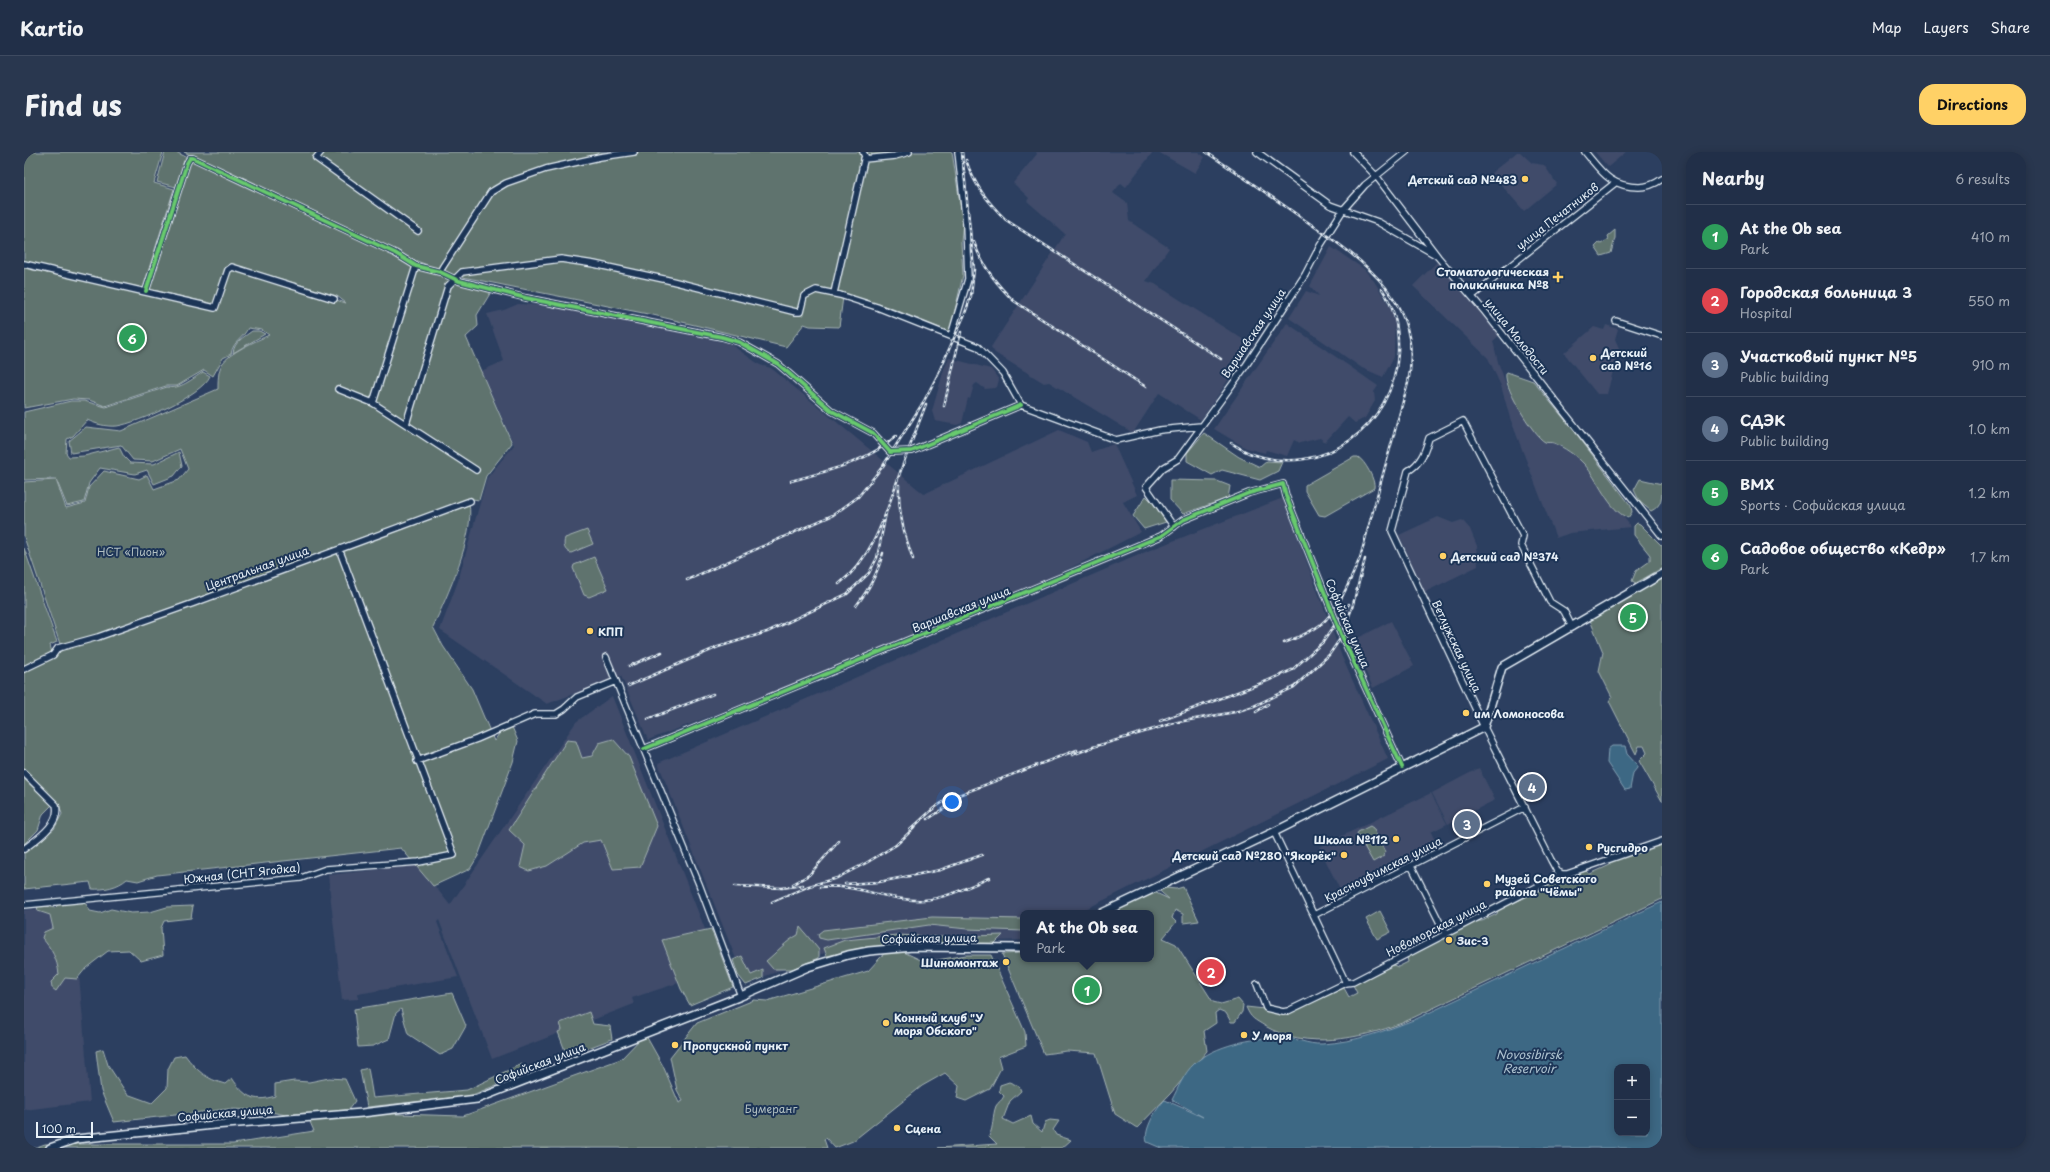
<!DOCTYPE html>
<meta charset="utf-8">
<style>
:root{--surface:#212f48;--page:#29374f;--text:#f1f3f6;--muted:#a2a9b4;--line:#3e4a60;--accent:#ffd166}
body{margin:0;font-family:"Playpen Sans",sans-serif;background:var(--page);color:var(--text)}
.controls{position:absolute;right:12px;bottom:12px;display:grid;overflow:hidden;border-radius:8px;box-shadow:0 2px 10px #0003}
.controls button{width:36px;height:36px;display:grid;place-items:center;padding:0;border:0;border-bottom:1px solid var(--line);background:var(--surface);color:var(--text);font:20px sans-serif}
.scale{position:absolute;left:12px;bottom:10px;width:57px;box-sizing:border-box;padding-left:4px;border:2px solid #e8f1f8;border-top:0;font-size:11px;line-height:14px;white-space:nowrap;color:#e8f1f8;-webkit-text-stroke:3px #1d3557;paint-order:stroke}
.you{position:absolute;left:928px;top:650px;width:14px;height:14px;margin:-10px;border:3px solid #fff;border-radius:50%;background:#1a73e8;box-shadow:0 0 0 6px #1a73e833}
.badge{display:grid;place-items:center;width:26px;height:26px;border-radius:50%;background:var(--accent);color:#fff;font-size:13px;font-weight:700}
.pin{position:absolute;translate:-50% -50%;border:2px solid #fff;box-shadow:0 1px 4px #0006}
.popup{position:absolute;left:996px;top:758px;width:134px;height:52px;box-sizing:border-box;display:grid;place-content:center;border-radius:8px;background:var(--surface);filter:drop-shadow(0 1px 3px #0005);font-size:13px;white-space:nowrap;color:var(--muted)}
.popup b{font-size:15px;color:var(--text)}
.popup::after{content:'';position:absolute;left:50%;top:100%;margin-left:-8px;border:8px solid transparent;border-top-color:var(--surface)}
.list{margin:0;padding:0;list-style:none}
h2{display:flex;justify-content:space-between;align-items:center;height:52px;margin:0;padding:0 16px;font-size:17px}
h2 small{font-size:13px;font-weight:400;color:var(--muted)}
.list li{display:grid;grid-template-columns:26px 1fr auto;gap:12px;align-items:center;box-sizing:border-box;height:64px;padding:0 16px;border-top:1px solid var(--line)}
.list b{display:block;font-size:15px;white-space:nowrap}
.list p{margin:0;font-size:13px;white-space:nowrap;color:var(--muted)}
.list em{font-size:13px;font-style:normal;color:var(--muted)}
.map{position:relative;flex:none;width:1638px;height:996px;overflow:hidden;border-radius:16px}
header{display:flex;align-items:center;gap:24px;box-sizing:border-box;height:56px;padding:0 20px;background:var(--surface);border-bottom:1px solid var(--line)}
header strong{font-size:19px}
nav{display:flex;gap:22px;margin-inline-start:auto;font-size:14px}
.intro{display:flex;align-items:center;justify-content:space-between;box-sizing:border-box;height:96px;padding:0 24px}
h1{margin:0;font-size:28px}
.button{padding:10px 18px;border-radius:16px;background:var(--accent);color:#111;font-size:14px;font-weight:700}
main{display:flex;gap:24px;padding:0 24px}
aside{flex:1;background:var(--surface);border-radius:16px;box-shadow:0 2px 10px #0003}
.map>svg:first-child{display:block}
.built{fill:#3f4b6a}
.green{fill:#5f736e;stroke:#a4b2b3}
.water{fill:#3e6884;stroke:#829fb2;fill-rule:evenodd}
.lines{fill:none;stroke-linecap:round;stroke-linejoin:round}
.minor-casing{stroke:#e8f1f8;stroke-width:8}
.major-casing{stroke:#e8f1f8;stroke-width:10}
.minor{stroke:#1d3557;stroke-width:5.5}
.major{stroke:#1d3557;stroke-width:7}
.rail-casing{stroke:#e8f1f8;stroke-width:2.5}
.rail{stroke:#1d3557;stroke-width:1;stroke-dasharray:3;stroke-linecap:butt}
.cycleway-casing{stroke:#1d3557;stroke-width:6}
.cycleway{stroke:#67ca6e;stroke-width:4}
.poi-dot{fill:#ffd166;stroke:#1d3557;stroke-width:1.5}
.labels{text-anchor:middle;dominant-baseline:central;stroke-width:4;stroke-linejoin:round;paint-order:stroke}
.poi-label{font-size:11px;font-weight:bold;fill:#e8f1f8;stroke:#1d3557;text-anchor:start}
.street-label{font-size:11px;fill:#e8f1f8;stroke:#1d3557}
.park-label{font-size:11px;fill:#b1bfc1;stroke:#1d3557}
.water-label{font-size:12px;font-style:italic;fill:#acc1cf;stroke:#1d3557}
</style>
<header>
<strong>Kartio</strong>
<nav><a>Map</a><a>Layers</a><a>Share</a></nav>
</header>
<div class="intro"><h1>Find us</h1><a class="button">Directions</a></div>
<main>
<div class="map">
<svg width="1638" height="996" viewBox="0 0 1638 996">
<rect width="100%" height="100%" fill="#2c3f60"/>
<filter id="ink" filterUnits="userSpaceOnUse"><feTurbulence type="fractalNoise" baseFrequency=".025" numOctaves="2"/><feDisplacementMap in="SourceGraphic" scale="8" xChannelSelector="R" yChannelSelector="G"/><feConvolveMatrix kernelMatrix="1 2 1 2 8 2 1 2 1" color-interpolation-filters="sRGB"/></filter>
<g filter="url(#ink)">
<path class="built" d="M1012,0h117l-27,35 -5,-4 -8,10 14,10 2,18 40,27 -23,33 9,3 97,61 -51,75 -42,-27 -26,40 -84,-51 -5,1 -49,-30 -4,-6 74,-113 -38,-33 2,-3 -16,-15 24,-29z
M1134,0h40l7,5 -10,16z
M1493,0h3l12,11 12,2 13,19 -33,27 -33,-38z
M1571,0h31l-18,15z
M1307,95l33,22 10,12 16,26 5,14 -1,36 -11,20 -21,-9 -73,-50 17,-27 13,5 -9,-10z
M1415,108l36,41 25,34 -7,6 5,21 10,27 16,25 30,28 28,19 49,66 -61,6 -14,5 -46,-120 -9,-32 -13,-28 -75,-72z
M494,152l38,2 173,37 31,22 11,3 153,126 135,-64 28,12 4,10 23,-8 23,51 -14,7 18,30 -163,83 -330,125 -27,-64 -74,28 -107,-74 18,-49 29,-103 27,-33 -33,-74 23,-10 -17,-47 17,-4z
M1263,171l91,63 -4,6 1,9 -10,17 -10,5 -7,-6 -23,25 -5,-4 -20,5 -6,-3 -7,16 -21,-6 -1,3 -19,-5 -32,-19z
M1582,173l12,4 -3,10 4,9 -12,46h-10l-33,-41 30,-26 10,3z
M925,206l42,11 8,11 -2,7 -3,1 -9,1 -8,-6 -3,2 -4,14 -2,-1 -6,25 -5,2 -22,-4 -3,-10 12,-42z
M1259,346l59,159 46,102 -310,154h-55v27l-163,6 -39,8 -75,30 -88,-221 492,-213z
M1414,365l15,6 9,-3 8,9 7,17 1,20 -53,26 -26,-57z
M1367,469l23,45 -41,22 -21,-47z
M588,544l109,273 -89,29 2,6 -142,55 -53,-139 -2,2 21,55 -100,17 1,5 -17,1 -14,-125 90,-10 32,40 126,-183z
M1455,616l16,32 -47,24 -16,-31z
M1407,641l16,31 -16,8 6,13 -97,45 -21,-43z
M49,753l17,197 -66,8v-200z"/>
<path class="green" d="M0,0h139l-9,31 20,6 -31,99 -119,-27z
M141,0h11l10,5 -10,30 -19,-5z
M160,0h768l11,70 -2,20 2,33 -13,57 -62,-25 -45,-10 -4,30 -29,-1 -6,-2 -18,23 -133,-32 -200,-40 -49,-19z
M169,7l201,96 27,15 27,6 43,16 -14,23 1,11 -12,11 46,106 -26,33 -7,24 -6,-1 -102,35 -284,105 -27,5 -36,-107v-55l32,-2 10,28 19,-5 4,-16 15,-16 35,8 8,-4 7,14 25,-9 9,-11 -8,-20 -27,12 -20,-1 -12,-15 -50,8 -2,-12 17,-14 35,4 97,-42c0,-8 0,-18 4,-25 8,-12 34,-23 47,-29l-7,-5 -14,-2c-5,11 -15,13 -17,26l-8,4 -10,18 -9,-6 -27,16h-11l-61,20 -16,-6 -16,-1 -49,9v-140l193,41 12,-38 4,-2 113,34 -9,-7 -105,-32 -7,3 -11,37 -65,-15 41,-128z
M1591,78v8l-4,15 -10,3 -6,-9 4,-4 2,1 8,-5 -1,-3z
M228,179h7l6,3 -32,19c1,-11 11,-16 19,-22z
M179,220l7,4c-8,19 -72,47 -93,50 -11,1 -21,-2 -30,-6l-14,16 -6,3 -1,14 3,4 15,-1 35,-9 5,10 6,6 24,1 25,-12 3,14 -8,10 -20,8 -7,-14 -12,4 -35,-6 -11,15 -5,19 -17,4 -11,-27 -32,1v-68l47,-11h13l22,6 61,-20c13,3 25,-8 36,-15z
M1483,220l26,9 42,51 56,74 1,6 -4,6c-21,-9 -29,-38 -44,-54 -7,-8 -21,-17 -30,-21 -3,-1 -7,0 -9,-1 -11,-5 -46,-62 -38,-70z
M1180,281l35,24 21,10 7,-6 15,1 -4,9 -18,9 -38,-10 -10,5 -25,-14v-8z
M1330,305h4c7,4 18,24 16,31l-49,28 -6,-1 -14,-24v-6z
M1616,327l22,5c0,13 0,22 -11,27l-11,-9 -6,-12z
M1146,328l47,1 13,5 -2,12 -45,16 -13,-14z
M1122,344l8,8 12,18 -22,7 -11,-13z
M445,351c6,33 -22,93 -36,124l10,19 29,43 22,52 15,-21 9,21 -5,21 -35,94 -8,13 -37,17 -32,-38 -244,27 -19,6 -11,-2c-9,8 -23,11 -35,10l-2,-7 -66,7v-41l30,-19 8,-15 -3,-10 -35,-32v-224l33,94 -7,3 3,12 11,-8 73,-24z
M1613,371l3,1 22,22v22l-26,15 -4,-2 4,-10 14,-10v-6l-16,-20v-9z
M563,378l6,14 -22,9c-7,-2 -8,-8 -6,-15z
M570,405l14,32 -19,8 -5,-2 -11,-27 1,-3z
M1638,424v225l-23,-40 8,-8 -3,-7h-5l-3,8 -27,-53 3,-4 -13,-26 4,-19 -13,-32 4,-4z
M589,587l16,18 28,69 -17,41 -27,2 -12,-29 -18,3 -36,23 -18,5 -9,-4 5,-22 -16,-15 58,-90 9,1 6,17 10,-2 7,-13z
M0,627l28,26 -9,9 -5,16 -14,14z
M1346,674l3,2 12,24 -1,4 -11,6 -16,-28 1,-2z
M1638,692v55l-260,124c-43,16 -96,27 -137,3 -11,-7 -14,-7 -19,-19l46,5 52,-24 5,9 8,-4 -5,-10 41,-18 5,2 10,-5 -1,-5 70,-36h5l15,-7 1,-4 62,-29 26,-10 4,3 20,-9 -1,-3z
M1131,735l21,2 7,-2 16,34 -16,2v-9l-8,-4 -3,8 4,4 -13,16 13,6 37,58 8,2 17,-5 5,6 -1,7 -7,10h-4l-5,-9 -7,-3 -4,3 1,10 -12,8 3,20 -37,43 -33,34 -22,-14 -19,-61 -29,-2 -23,3 -42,-100 21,-1v6h128v-46h-38l41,-21 15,7z
M53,748l9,4 4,7 10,2 11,-4 20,4 19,-1 17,-5 26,-1 -2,12 -27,3 -3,7 2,27 -22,6 -12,-11 -21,1 -22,17 -9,11 -12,-1 -9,13 -4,-3 -1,-6 8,-8c-2,-15 -7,-25 -17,-36l2,-6 9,-4 -3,-13 -12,-4 -1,-5 4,-1 14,3 5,-5z
M1356,759l11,21 -14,7 -11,-20z
M908,765l91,2v12l-56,-2 -38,-4 -102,15 -8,-2 -1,-4 5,-4z
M776,775l19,23v8l-27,11h-19l-7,-8c11,-9 20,-20 32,-26z
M687,777l22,58 -43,18 -9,-16 -19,-49z
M873,783l43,2 63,-2 -10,10 -94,-1 -37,4 -35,8 -3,-8 21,-8z
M867,794l34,16 41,-7h25l34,77 1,14 -28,11 3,11 -11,21 -24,12 -9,-3 2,-12 -14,-13 -23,13 -69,55 -18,7 -9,-10 -2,1 3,9h-793l11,-4h188l81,-13 -8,-18 -20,2 -26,-5 -32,-1 -114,13 -13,-31 -5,-40 7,-2 5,16 19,29 25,9 15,-15 1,-19 6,-12 11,-2c12,16 21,24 40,29l7,-6c12,18 21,25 43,18v-12l19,-3 15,1 20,-4 16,1 10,22 -7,9 -19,2 134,4 158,-57 24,-25 18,32 16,37 4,-2 -6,-11 -7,-33 27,-34 57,-23 13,1 101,-30z
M718,804l9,19 12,-5v8l-17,7 -8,-10 -5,-15z
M428,841l14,33 -13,23 -13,6 -32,-21 -7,-25 -5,4 -7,26 -16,7 -15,1 -4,-38z
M565,860l4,12 17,2 2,13 -45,17 -9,-24 4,-2 -2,-7z
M497,912l4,9 -55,23 -103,11 -7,-37 8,-2 5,30 94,-8z
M985,930l10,4 2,5 -11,10 -7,18 10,5 18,-8 2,8 9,8 3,-10 5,-2 9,1 -6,9 3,5 15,5 -9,8h-124l59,-4 -8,-8c5,-9 3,-20 7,-30 2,-4 6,-5 8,-10l-5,-5 1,-6z"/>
<path class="water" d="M1588,594h13l2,8 10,11v3l-4,5 -3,16 -5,1 -18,-27 1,-14z
M1638,750v246h-501l-14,-6c-4,-11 9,-34 18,-42l38,17 -31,-17c6,-12 12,-27 22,-36 20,-19 60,-26 86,-27 14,0 28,8 42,7 33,-2 63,-13 94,-25zM1593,915h30v66h-30z"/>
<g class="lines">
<g class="minor-casing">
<path id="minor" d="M297,0l-5,6 102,73
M1233,0l73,53 48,17 58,33
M1329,0l24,25 61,80 47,55 177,224
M1561,0c17,20 25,35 54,35 9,0 16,-3 23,-8
M840,7l31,-3 14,-4
M0,112l191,44 13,-38 4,-3 102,32
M418,116l49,-76 15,-9 40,-14 54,-12 34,-5
M122,139l41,-128 3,-5h3l202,95 21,13 24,6 19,9 36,9 31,8 196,39 17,5 39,22 54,47 41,22 17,19 22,-1 109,-46
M810,141l31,-137 -2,-4
M1448,144l143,-113
M1592,169l46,15
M927,184l17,-57 -2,-55 -8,-72
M314,237l35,14 103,67
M349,251l43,-137
M382,272l42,-138 14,-14 99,-13 33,5 74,16 128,32h4l4,-16 12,-6 24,5 37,12 101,40 25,26 18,32 95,35 44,-10 41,-4
M1150,375l-28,-40 17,-19 15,-9 67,-92 60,-92 15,-29 23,-36 22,-25 41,-33
M582,505l93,227 42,112
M0,517l29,-14 5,-7 40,-11 96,-34 276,-102
M620,597l517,-213 22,-16 66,-27 34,-9 3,12 55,138 61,133
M393,609l60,-22 58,-25h21l8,-5 13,-12 39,-16
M0,621l32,32c5,19 -19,34 -32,44
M1250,680l72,151
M1387,713l35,70
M1538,722l-5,-3 -6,-11 -67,-133 -92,-196 16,-60c13,-8 17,-19 21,-33l34,-17 60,115 -2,9 29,57 14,9 8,16
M0,753l277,-27 25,-9 93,-7 35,-7 -113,-301
M1290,763l211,-108
M1233,832l9,24 17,4 5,-1 58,-28 7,-1 209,-108h5l95,-33"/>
</g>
<g class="major-casing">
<path id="major" d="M1078,761l172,-81 210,-105 18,-60 160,-93
M26,996l26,-9 138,-14 148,-12 115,-14 264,-103 67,-29 40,-12 21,-4 44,-4 110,1"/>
</g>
<use href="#minor" class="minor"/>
<use href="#major" class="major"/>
<g class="rail-casing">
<path id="rail" d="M1182,0c31,21 62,42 93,64 59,41 127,83 109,167l-48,175c-9,21 -22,53 -40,67 -10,8 -24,13 -36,18
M942,8c8,25 22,42 40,60l215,139
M950,90c8,24 22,42 40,59l132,86
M920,254l17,-74
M1207,291c7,4 14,9 21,11 71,25 142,-28 146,-101 1,-22 -3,-45 -16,-64
M767,329c36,-10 77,-19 105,-45
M875,333c-1,27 5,49 14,74
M663,428l146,-65 25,-18 25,-31 41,-65 13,-25 27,-60 7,-20 3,-27 -12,-117
M815,432c37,-29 48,-75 63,-117 8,-21 16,-42 24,-63
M832,454c13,-17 21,-31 27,-53
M605,514l33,-14
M604,534l90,-39 49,-15 80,-38 22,-21 8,-15 9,-45
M1232,560l12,-8
M624,567l65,-25
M1136,569l107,-40 25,-11 31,-28 26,-38
M1048,603l21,-8 85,-25 57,-10 19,-6 40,-19 35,-32 11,-16 12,-31 13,-49
M904,667l23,-15
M886,678l24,-22 14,-9 129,-49
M769,732l16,-9 30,-34
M821,732l34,-2 61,-12 42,-15
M711,734l47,2 21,-3
M796,735c36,-4 69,15 104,13 23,-2 44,-13 65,-22
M748,750l37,-16 28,-8 29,-15 30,-18 18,-17"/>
</g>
<use href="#rail" class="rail"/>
<g class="cycleway-casing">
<path id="cycleway" d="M122,139l41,-128 3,-5h3l202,95 21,13 24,6 19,9 36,9 31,8 196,39 17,5 39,22 54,47 41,22 17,19 22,-1 109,-46
M620,597l517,-213 22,-16 66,-27 34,-9 3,12 55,138 61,133"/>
</g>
<use href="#cycleway" class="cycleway"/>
</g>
</g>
<g class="poi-dot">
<circle cx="1501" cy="27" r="4"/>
<path d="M1532 119h4v4h4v4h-4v4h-4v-4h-4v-4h4z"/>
<circle cx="1569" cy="206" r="4"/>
<circle cx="1419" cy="404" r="4"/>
<circle cx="566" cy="479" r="4"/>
<circle cx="1442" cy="561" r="4"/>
<circle cx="1372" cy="687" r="4"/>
<circle cx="1565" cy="695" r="4"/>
<circle cx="1320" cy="703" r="4"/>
<circle cx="1463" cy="732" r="4"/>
<circle cx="1425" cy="788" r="4"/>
<circle cx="982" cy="810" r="4"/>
<circle cx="862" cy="871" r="4"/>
<circle cx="1220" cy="883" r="4"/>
<circle cx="651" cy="893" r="4"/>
<circle cx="873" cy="976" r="4"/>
</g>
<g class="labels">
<g class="poi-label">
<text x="1493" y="27" text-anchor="end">Детский сад №483</text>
<text x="1525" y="119" text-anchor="end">Стоматологическая<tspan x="1525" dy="13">поликлиника №8</tspan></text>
<text x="1577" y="200">Детский<tspan x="1577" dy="13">сад №16</tspan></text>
<text x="1427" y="404">Детский сад №374</text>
<text x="574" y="479">КПП</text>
<text x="1450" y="561">им Ломоносова</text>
<text x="1364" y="687" text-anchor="end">Школа №112</text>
<text x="1573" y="695">Русгидро</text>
<text x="1312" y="703" text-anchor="end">Детский сад №280 "Якорёк"</text>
<text x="1471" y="726">Музей Советского<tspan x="1471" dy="13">района "Чёмы"</tspan></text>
<text x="1433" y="788">Зис-3</text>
<text x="974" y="810" text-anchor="end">Шиномонтаж</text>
<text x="870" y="865">Конный клуб "У<tspan x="870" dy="13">моря Обского"</tspan></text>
<text x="1228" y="883">У моря</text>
<text x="659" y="893">Пропускной пункт</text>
<text x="881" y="976">Сцена</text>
</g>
<g class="street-label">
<text transform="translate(1533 64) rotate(-38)">улица Печатников</text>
<text transform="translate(1229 181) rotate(-56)">Варшавская улица</text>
<text transform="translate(1493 184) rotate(51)">улица Молодости</text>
<text transform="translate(233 416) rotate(-20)">Центральная улица</text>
<text transform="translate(937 457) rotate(-22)">Варшавская улица</text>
<text transform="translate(1324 471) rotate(67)">Софийская улица</text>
<text transform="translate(1433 494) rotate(65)">Ветлужская улица</text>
<text transform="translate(1359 717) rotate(-27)">Красноуфимская улица</text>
<text transform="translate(218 721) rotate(-6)">Южная (СНТ Ягодка)</text>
<text transform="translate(1412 776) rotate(-27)">Новоморская улица</text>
<text transform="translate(905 786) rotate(-1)">Софийская улица</text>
<text transform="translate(516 911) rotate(-21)">Софийская улица</text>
<text transform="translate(201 961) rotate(-5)">Софийская улица</text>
</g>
<g class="park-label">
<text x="107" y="399">НСТ «Пион»</text>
<text x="747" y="956">Бумеранг</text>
</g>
<g class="water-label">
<text x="1505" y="902">Novosibirsk<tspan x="1505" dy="14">Reservoir</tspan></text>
</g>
</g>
</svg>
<div class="controls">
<button>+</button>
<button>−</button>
</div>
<div class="scale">100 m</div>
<div class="you"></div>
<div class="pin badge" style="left:1063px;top:838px;background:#2e9e5b">1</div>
<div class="popup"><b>At the Ob sea</b>Park</div>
<div class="pin badge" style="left:1187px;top:820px;background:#e0444e">2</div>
<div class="pin badge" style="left:1443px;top:672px;background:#5c6f8a">3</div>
<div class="pin badge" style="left:1508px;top:635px;background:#5c6f8a">4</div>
<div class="pin badge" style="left:1609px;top:465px;background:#2e9e5b">5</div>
<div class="pin badge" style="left:108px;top:186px;background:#2e9e5b">6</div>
</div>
<aside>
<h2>Nearby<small>6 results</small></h2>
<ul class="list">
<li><span class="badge" style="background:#2e9e5b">1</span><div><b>At the Ob sea</b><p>Park</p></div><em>410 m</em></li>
<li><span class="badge" style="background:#e0444e">2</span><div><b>Городская больница 3</b><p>Hospital</p></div><em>550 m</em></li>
<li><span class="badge" style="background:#5c6f8a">3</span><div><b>Участковый пункт №5</b><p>Public building</p></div><em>910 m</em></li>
<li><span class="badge" style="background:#5c6f8a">4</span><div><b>СДЭК</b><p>Public building</p></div><em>1.0 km</em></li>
<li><span class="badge" style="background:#2e9e5b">5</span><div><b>BMX</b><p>Sports · Софийская улица</p></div><em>1.2 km</em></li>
<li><span class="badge" style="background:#2e9e5b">6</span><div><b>Садовое общество «Кедр»</b><p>Park</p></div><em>1.7 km</em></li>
</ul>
</aside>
</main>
